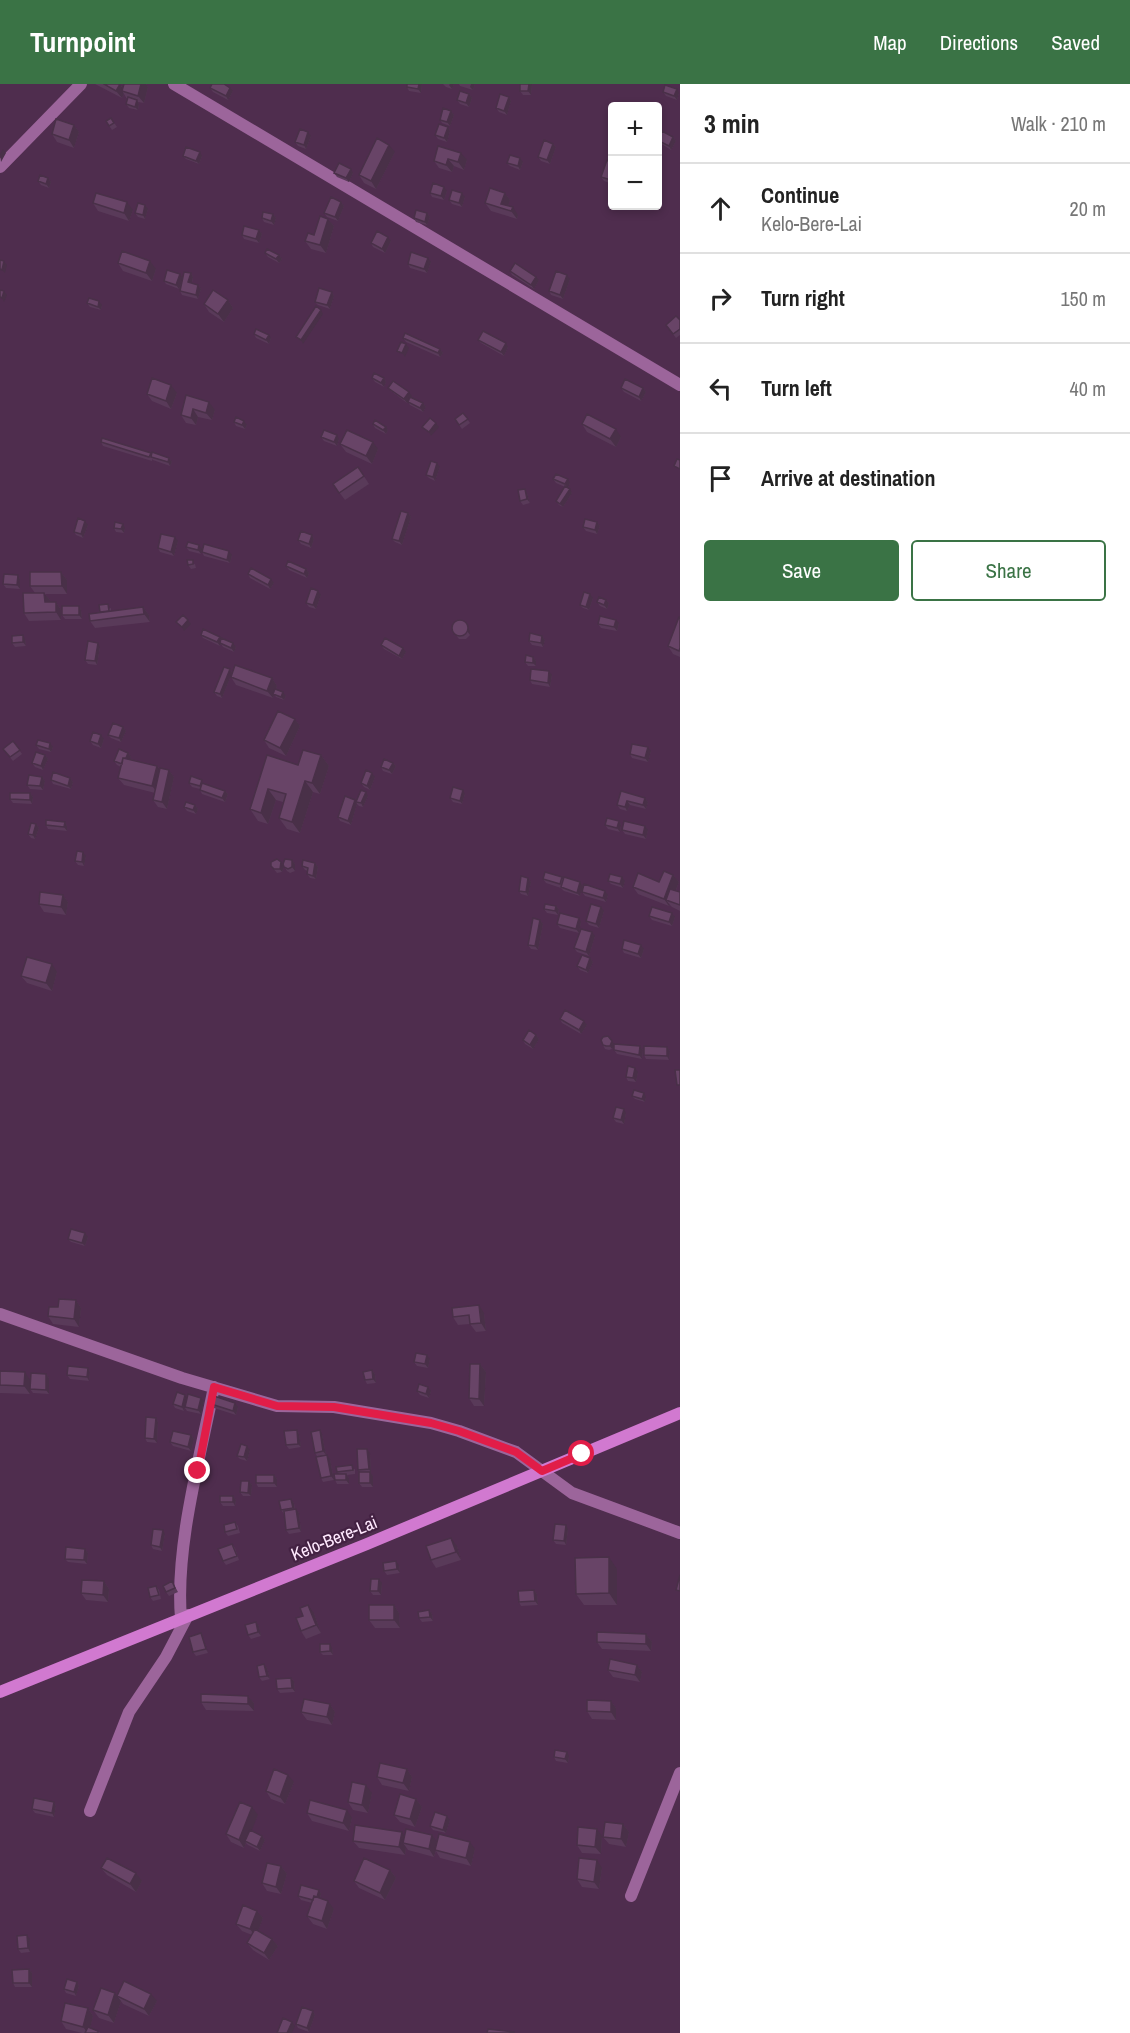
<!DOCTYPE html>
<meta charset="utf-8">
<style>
:root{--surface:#fff;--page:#f2f2f2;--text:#222;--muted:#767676;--line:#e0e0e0;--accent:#3a7345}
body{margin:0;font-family:"Archivo Narrow",sans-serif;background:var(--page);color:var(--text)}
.controls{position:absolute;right:18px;top:18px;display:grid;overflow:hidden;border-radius:6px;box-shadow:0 3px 9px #0003}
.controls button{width:54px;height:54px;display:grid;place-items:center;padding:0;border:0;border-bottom:2px solid var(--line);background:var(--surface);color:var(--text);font:30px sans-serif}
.stop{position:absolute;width:18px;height:18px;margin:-14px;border:4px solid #e11d48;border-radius:50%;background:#fff}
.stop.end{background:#e11d48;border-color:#fff;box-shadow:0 2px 6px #0008}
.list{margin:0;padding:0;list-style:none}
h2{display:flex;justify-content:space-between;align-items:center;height:78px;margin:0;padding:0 24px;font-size:26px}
h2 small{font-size:20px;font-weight:400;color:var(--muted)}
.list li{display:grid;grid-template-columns:39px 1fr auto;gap:18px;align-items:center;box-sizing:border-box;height:90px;padding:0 24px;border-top:2px solid var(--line)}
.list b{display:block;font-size:22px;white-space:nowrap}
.list p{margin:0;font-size:20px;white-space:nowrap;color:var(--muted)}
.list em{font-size:20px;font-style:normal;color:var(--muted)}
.actions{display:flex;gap:12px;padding:18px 24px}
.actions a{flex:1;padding:14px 0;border:2px solid var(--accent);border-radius:6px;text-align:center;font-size:21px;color:var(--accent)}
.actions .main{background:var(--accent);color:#fff}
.icon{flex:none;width:33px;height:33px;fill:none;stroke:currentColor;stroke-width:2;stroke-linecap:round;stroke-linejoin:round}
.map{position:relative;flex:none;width:680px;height:1949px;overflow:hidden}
header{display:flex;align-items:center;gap:36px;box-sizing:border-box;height:84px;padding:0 30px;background:var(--accent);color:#fff}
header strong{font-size:28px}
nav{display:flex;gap:33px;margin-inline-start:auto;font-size:21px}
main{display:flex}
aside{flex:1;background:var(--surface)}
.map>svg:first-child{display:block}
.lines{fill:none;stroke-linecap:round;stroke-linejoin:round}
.street{stroke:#9c659b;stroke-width:12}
.secondary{stroke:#d179d0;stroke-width:12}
.wall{fill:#593a59}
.shaded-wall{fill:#493048}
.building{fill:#684467;stroke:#493048;stroke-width:1.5}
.route{stroke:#e11d48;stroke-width:8}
.labels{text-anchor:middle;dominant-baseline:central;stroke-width:4.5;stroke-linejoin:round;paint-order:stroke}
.street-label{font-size:18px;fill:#fee8fd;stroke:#442243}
</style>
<header>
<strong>Turnpoint</strong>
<nav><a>Map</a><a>Directions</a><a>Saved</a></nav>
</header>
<main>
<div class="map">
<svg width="680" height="1949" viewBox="0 0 680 1949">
<rect width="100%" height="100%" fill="#4f2d4e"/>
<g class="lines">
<path class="street" d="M174,0l506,301
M0,83l81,-83
M0,1230l182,64 95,28 57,1 97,16 28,8 57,21 56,41 108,40
M181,1534c-6,-71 19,-160 33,-231
M90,1727l39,-99 37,-55 22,-42
M631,1812l49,-123"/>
<path class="secondary" d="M0,1608l367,-148 313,-131"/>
</g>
<path class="wall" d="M95,0h25l3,4 1,-4h22l2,3 -4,16 -6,-1 1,2 -1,6 -9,-2 -3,-4 1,-5 -3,-5 -2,4z
M422,0l-1,9 -12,-2 -2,-4z
M443,0h11l-2,5 -6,-2z
M459,0h16l-2,6 -13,-4z
M520,0h12l-1,11h-8l-3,-4z
M210,4l23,3 -5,9 -15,-8z
M663,8l16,1 -2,7 -11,-4z
M469,10l3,4 -3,9 -9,-3 -3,-4z
M509,13l2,4 -4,14 -8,-3 -3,-4z
M451,27l3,4 -4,11 -8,-3 -2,-3z
M111,34l6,9 -5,3 -6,-9z
M74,41l5,7 -5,16 -17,-6 -5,-8z
M448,43l2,4 -3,11 -9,-3 -3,-4z
M311,52l-5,13 -8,-3 -3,-4z
M673,53l3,4 -5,9 -11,-7 -3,-3v-2z
M553,60l3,3 -6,17 -9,-3 -3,-4z
M438,62l29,14 -3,10 -10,-4 -2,6 -13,-4 -5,-7z
M395,68l-19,37 -12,-6 -5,-8z
M183,72h19l-3,8 -13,-5z
M523,78l-3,8 -10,-4 -3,-3z
M612,78v22l-8,-3 -3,-4z
M334,89h19l-4,9 -12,-5z
M48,94l3,4 -2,6 -8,-3 -3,-4z
M447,107l-3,9 -12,-3 -2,-4z
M505,109l5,7 -2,6 10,9 -1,4 -26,-8 -6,-8z
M465,113l-3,10 -10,-3 -3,-4z
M341,118l3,4 -6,15 -11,-4 -3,-4z
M93,119l40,7 -4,11 -31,-10z
M148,125l-3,10 -7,-2 -3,-4z
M427,129l3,4 -3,8 -11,-3 -2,-4z
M273,130l3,4 -2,7 -10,-3 -2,-4z
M328,135l6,7 -8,27 -15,-4 -6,-8 9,-6z
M259,146l3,4 -3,9 -15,-4 -2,-4z
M391,157l-6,12 -12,-6 -2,-4z
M265,169l14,2 3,4 -3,4 -11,-6z
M431,178l-4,11 -17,-5 -2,-4z
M118,179l38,6 -4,12 -29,-10z
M510,187l29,9 -5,9 -22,-14z
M191,189l2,4 -1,6 6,2 3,4 -3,10 -16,-4 -2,-4 3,-12 -4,10 -13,-5 -2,-3 19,-3z
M570,195l-7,20 -12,-4 -2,-4z
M332,208l2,4 -4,13 -12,-4 -3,-3z
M228,216l5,8 -9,14 -15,-10 -5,-8z
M87,219l15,2 -1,5 -11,-3z
M680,236v15l-4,3 -10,-13z
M254,250l17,4 -2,6 -13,-6z
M403,254l37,11 3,4 -3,4 -34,-15z
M478,256l30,7 -4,9 -23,-13z
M372,294h12l2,4 -2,5 -9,-5z
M388,304l24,8 -1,1 12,6 3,4 -3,5 -13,-7 -2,-3 -1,1 -16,-12z
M621,304h22l3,4 -5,9 -17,-9z
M177,309l-6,16 -19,-8 -5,-7z
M186,311l29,15 -3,10 -14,-3 -2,8 -10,-2 -5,-8z
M463,329l7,10 -8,6 -7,-10z
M234,338l13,3 -2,4 -9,-3z
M373,340l13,3 2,3 -2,4 -11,-6z
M582,340l39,13 -5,10 -29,-15z
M321,353l18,2 -2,7 -13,-5z
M101,358l50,11 1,1 17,4 3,4 -2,4 -17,-6 -1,-1v2l-49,-15z
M340,360l38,5 -6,15 -26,-12z
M358,383l11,17 -24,16 -12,-16z
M440,383l-5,14 -6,-3 -3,-3z
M553,395l17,4 -2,5 4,5 -9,14 -4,-2 -3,-4 9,-14 -9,-4z
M525,405l2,4 3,10 -7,2 -3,-4z
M408,429l3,4 -9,28 -7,-3 -3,-3z
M597,438l3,4 -3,8 -11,-3 -3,-4z
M88,441l-5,13 -7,-3 -2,-3z
M114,444h11l-1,5 -8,-1z
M312,451l2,4 -3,9 -10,-4 -3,-4z
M178,457l-4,15 -14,-4 -2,-4z
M186,463l16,2 -1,5 -12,-3z
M202,468l30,3 -2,8 -26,-7z
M195,480l1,4 -5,1 -3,-4z
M286,482l20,3 3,4 -2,5 -18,-8z
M61,488l6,8v14h-22l5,6v2h6l5,8v10l-32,1 -5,-8 11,-20 -5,-7z
M248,490l26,9 -4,6 -20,-11z
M18,491l2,4v10l-14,-1 -3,-4z
M321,511l-5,14 -7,-2 -3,-4z
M593,514l-4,12 -6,-2 -3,-3z
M606,516l3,3 -2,6 -7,-3 -3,-4z
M79,522l2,4 1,9h-17l-3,-4z
M143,523l6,8 1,7 -55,6 -5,-7 10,-9 11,-4v3z
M680,533v40l-7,-3 -5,-8z
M465,538l5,8v5l-4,4h-7l-6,-7z
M619,539l-2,8 -16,-3 -3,-4z
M201,551l19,2 1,2 15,8 -2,5 -11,-5 -2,-3 -1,2 -17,-8z
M542,552l3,4 -2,7 -11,-2 -3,-4z
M25,555l1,7 -11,1 -3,-4z
M381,561l25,7 -4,7 -18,-10z
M100,563l-3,18 -9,-1 -3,-4z
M533,573l3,4v5h-8l-3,-4z
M230,585l2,4 -10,25 -5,-2 -3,-4z
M552,591l-2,12 -18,-3 -2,-4z
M231,593l41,1 5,8 -1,3 10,7 -2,4 -8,-3 -2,-3 -1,4 -37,-13z
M295,635l5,7 -14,30 -17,-8 -5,-8z
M123,643l3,4 -5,11 -10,-4 -3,-3z
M104,655l-3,9 -8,-3 -3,-4z
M13,657l9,13 -9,7 -10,-12z
M36,661l17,2 -2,5 -12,-3z
M651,667l-3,11 -16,-4 -2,-4z
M128,669l3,4 -1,2 27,7 3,3 9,1 5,7 -7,32 -9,-2 -5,-7 2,-7 -31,-8 -6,-7 3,-11 -4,-2 -3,-4z
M45,671l3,4 -5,11 -8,-3 -3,-4z
M267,671l31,10 23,-10 8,11 -9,28 -7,-2 -13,41 -13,-4 -8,-11 4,-16 -7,-2 -8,24 -10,-3 -8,-12z
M393,679l3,3 -4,8 -9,-3 -2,-4z
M42,693l3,4 -2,9 -13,-1 -3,-4z
M375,693l-5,13 -6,-3 -3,-4z
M70,694l3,4 -2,7 -18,-5 -2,-4z
M189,699l16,1 20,7 3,3 -3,8 -23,-8 -2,-4v-1l-8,-2z
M621,707l24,7 3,4 -2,7 -16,-4 -3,6 -7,-2 -3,-4z
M30,709l3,4 -1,7 -19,-1 -3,-4z
M465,710l-3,10 -9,-2 -3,-4z
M368,712l-5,11 -4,-1 -2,-2 -6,21 -11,-4 -2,-4 18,-16z
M195,721l3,4 -2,5 -9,-3 -3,-4z
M619,737l2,4 -1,7 -12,-3 -3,-4z
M65,738l2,4v5l-19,-2 -2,-4z
M36,740l3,4 -4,11 -4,-1 -3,-4z
M622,746h26l-2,9 -21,-5z
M86,772l-2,10 -6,-1 -3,-4z
M292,776l3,4v7l-5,2 -3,-2 -3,-5 -2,6 -5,1 -6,-7 12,-2z
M315,779l3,4 -2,12 -6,-1 -3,-4 1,-3 -3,-1 -3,-4z
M673,791l6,7 -3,8 4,2v19l-8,-4 -2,-2 -1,1 -31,-12 -5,-7 26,-5z
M528,794l3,4 -3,14 -7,-2 -2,-3z
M543,795h20l17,3 3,4 -3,10 -16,-5 -3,-3 -15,-5z
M608,797h17l-2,7 -12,-4z
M582,808l26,3 -2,7 -21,-6z
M63,811l5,7 -2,13 -22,-3 -5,-8z
M556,822l3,3 -1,6 -11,-2 -3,-4z
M604,827l-5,17 -10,-3 -3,-4z
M649,832l26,1 -3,9 -20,-6z
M540,836l3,4 -5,26 -7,-1 -3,-4z
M581,838l-2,11 -19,-5 -3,-4z
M595,852l-6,20 -12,-4 -3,-4z
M622,865h22l-3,9 -17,-5z
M590,874l3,4 -5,11 -8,-3 -3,-4z
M57,888l-5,19 -25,-8 -6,-7z
M560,935l27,6 -6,9 -19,-11z
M536,951l3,4 -6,10 -8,-5 -2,-4z
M614,960l26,2 3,4 -1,9 -25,-5 -3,-4v-4l-2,3 -3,1 -4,-1 -2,-4z
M667,963l3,4 -1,9 -23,-1 -2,-4z
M638,988l-2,10 -8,-1 -2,-4z
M632,1012l14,1 -1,5 -10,-3z
M626,1029l-2,11 -8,-2 -3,-4z
M88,1153l-3,9 -14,-4 -3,-3z
M76,1216l5,8 -2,19 -26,-3 -5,-8 10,-9z
M484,1229l2,18 -10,1 -6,-8 -12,1 -5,-8z
M430,1275l-2,9 -11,-2 -3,-4z
M480,1280l6,8 -2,34h-10l-5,-8z
M88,1284l2,4 -1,9 -19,-2 -3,-4z
M372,1286l3,4 1,9 -9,1 -2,-4z
M0,1287l25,1 5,22 -30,-1z
M46,1290l3,4v16l-16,-1 -3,-4z
M417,1307h14l-2,7 -9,-3z
M185,1311l2,2 17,4 -3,13 -14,-3 -2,-3 -1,3 -9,-3 -2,-4z
M211,1320l27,3 -2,8 -22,-7z
M156,1334l2,4 -1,21 -10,-1 -2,-4z
M297,1346l2,4 2,13 -12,2 -3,-4z
M322,1350l4,21 -9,1 -2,-3z
M191,1351l3,4 -3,12 -18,-5 -3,-4z
M250,1366l-3,11 -7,-2 -3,-3z
M370,1369l1,20h-1l3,3v11h-11l-3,-4 1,-11 -2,-2z
M330,1375l4,21 -11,2 -2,-4z
M355,1385v5l-8,1 2,3v6h-12l-2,-4 4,-6 -2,-2z
M274,1391l3,4v8h-19l-2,-4z
M249,1397l3,4 -1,11h-8l-3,-4z
M233,1412l3,4 -1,6h-12l-3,-4z
M291,1415l3,4 1,6 4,4 2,19 -12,2 -3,-4 -2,-16 -3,-4z
M235,1438l3,4 2,7 -12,3 -3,-4z
M568,1445l-2,16 -10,-1 -3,-4z
M165,1450l-3,17 -9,-2 -2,-4z
M232,1460l3,4 4,12 -13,5 -3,-4z
M457,1462l4,14 -25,8 -5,-8z
M85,1465l3,4 -1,11 -19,-2 -3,-3z
M399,1481l1,8 -13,2 -3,-4z
M617,1485v36h-33l-8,-11z
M104,1497l5,8 -1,13 -22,-2 -5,-7z
M172,1497l6,11 -9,4 -3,-4z
M382,1499l-1,12h-8l-3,-4z
M156,1502l3,4 2,9 -8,2 -3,-4z
M534,1506l3,4 1,11 -17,1 -2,-4z
M394,1521l5,8 1,15h-25l-6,-8z
M429,1526l3,4 1,7 -11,1 -3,-4z
M314,1529l7,20 -15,6 -5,-8z
M256,1538l3,4 2,10 -10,3 -3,-4z
M201,1549l2,4 5,16 -12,3 -3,-4z
M646,1550l6,8 -1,9 -49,-2 -5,-7z
M332,1564l1,7h-10l-3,-3z
M264,1580l3,4 3,11 -8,2 -3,-4z
M637,1581l5,7 -2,10 -27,-5 -5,-7z
M291,1594l3,3 1,11 -15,1 -3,-4z
M248,1612l6,7v8l-48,-1 -5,-8z
M611,1617l5,7v12l-24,-1 -5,-8z
M330,1620l5,8 -3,13 -25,-5 -6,-8z
M569,1672l-1,7 -12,-2 -2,-4z
M407,1685l5,8 -3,14 -27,-6 -5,-8z
M294,1698l-9,22 -14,-5 -5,-8z
M372,1709l-4,20 -15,-3 -5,-8z
M416,1715l6,8 -7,20 -15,-5 -6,-7z
M54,1718l2,4 -2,11 -19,-4 -3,-4z
M307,1729l45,5 -3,13 -37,-10z
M258,1731l-7,15 11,6 3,4 -5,11 -12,-6 -2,-2 -2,5 -13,-6 -5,-8z
M450,1736l-4,13 -13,-3 -3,-4z
M623,1740l6,8 -3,15 -17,-3 -6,-7z
M404,1751l71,14 -4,17 -31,-8 -4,-7 -2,6 -26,-7 -2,-3 -1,8 -46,-7 -6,-7z
M602,1752l-1,18 -19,-1 -5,-8z
M281,1782l6,8 -6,20 -14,-3 -5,-8z
M101,1784l41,13 -6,11 -29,-17z
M602,1784l-3,21 -17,-2 -5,-8z
M390,1786l6,8 -11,22 -26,-12 -5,-7z
M319,1806l2,4 -1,4 14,11 -7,20 -14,-5 -6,-8 5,-13 -11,-3 -3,-4z
M257,1827l6,7 -5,13 14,8 6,7 -9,14 -16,-10 -6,-7 5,-8 -10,-4 -6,-7z
M30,1855v13l-9,1 -3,-4z
M29,1885l3,4v14h-17l-2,-4z
M77,1898l2,4 -3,10 -10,-3 -2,-4z
M115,1909l6,8 -7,22 -15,-5 -6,-8z
M117,1912l40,5 -8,15 -26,-12z
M88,1924l5,8 -3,12 8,3 2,2h-18l-16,-4 -5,-8z
M313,1927l2,4 -6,17 -11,-4 -2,-4z"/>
<path class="shaded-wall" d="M120,0l5,8 -3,-1 2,3 -2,4 -6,-7z
M141,0h5l2,3 -4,16 -6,-7z
M419,0h3l-1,9 -3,-4z
M450,0h4l-2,5 -3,-4z
M471,0h4l-2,6 -3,-3z
M529,0h3l-1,11 -3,-4z
M230,4l3,3 -5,9 -2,-4z
M677,5l2,4 -2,7 -3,-4z
M469,10l3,4 -3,9 -3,-4z
M509,13l2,4 -4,14 -3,-4z
M137,16l2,4 -1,6 -3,-3z
M451,27l3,4 -4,11 -3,-4z
M74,41l5,7 -5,16 -5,-8z
M448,43l2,4 -3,11 -3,-4z
M308,48l3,4 -5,13 -2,-4z
M673,53l3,4 -5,9 -2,-4z
M553,60l3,3 -6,17 -3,-4z
M389,61l6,7 -19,37 -5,-8z
M3,65l3,4 -5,9 -1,-8z
M200,68l2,4 -3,8 -3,-3z
M461,69l6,7 -3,10 -6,-8z
M520,74l3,4 -3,8 -2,-4z
M448,75l6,7 -2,6 -6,-7z
M351,85l2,4 -4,9 -3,-4z
M48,94l3,4 -2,6 -3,-4z
M444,103l3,4 -3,9 -3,-4z
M462,109l3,4 -3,10 -3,-4z
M505,109l5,7 -3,10 -6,-6z
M127,118l6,8 -4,11 -5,-8z
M341,118l3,4 -6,15 -3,-4z
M145,121l3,4 -3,10 -2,-4z
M513,123l5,8 -1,4 -6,-8z
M427,129l3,4 -3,8 -2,-3z
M273,130l3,4 -2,7 -3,-4z
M328,135l6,7 -8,27 -6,-8z
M259,146l3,4 -3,9 -3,-4z
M388,153l3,4 -6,12 -3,-4z
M279,171l3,4 -3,4 -3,-4z
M428,174l3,4 -4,11 -3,-4z
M4,177l3,4 -2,8 -3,-3z
M150,177l6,8 -4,12 -6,-8z
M191,189l2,4 -2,9 -3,-4z
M180,190l3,4 -4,11 -3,-4z
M567,191l3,4 -7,20 -3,-4z
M536,193l3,3 -5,9 -3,-4z
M198,201l3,4 -3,10 -2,-4z
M4,207l3,4 -3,7 -2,-4z
M332,208l2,4 -4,13 -3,-4z
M228,216l5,8 -9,14 -6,-8z
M99,217l3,4 -1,5 -3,-3z
M321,226l2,4 -20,30 -2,-4z
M269,251l2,3 -2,6 -3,-4z
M506,259l2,4 -4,9 -3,-4z
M406,260l3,4 -4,9 -3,-4z
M440,265l3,4 -3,4 -2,-4z
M384,294l2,4 -2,5 -3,-4z
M171,301l6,8 -6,16 -5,-8z
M643,304l3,4 -5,9 -2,-4z
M409,308l3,4 -5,7 -3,-4z
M209,318l6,8 -3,10 -6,-7z
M423,319l3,4 -3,5 -3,-4z
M193,325l5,8 -2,8 -5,-7z
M244,337l3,4 -2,4 -3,-4z
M436,339l3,4 -8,9 -2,-4z
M386,343l2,3 -2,4 -3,-4z
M616,345l5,8 -5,10 -6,-8z
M337,351l2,4 -2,7 -3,-4z
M373,358l5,7 -6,15 -6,-8z
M169,374l3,4 -2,4 -2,-4z
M437,379l3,4 -5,14 -2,-4z
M568,395l2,4 -2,5 -3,-4z
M525,405l2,4 3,10 -3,-4z
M570,405l2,4 -9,14 -3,-3z
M408,429l3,4 -9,28 -3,-4z
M85,437l3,4 -5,13 -2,-4z
M597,438l3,4 -3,8 -2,-4z
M123,440l2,4 -1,5 -3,-4z
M312,451l2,4 -3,9 -2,-4z
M175,453l3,4 -4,15 -3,-4z
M199,461l3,4 -1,5 -3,-4z
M229,467l3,4 -2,8 -3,-3z
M306,485l3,4 -2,5 -3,-4z
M61,488l6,8v14l-5,-8z
M18,491l2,4v10l-3,-4z
M271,495l3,4 -4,6 -2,-4z
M318,507l3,4 -5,14 -3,-4z
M44,509l6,7v10l-5,-8z
M590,510l3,4 -4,12 -3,-3z
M606,516l3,3 -2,6 -3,-4z
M56,518l5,8v10l-5,-8z
M79,522l2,4 1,9 -3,-4z
M143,523l6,8 1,7 -6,-8z
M188,536l3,4 -7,7 -2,-4z
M616,536l3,3 -2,8 -3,-4z
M468,542l2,4v5l-3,-4z
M23,551l2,4 1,7 -3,-4z
M542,552l3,4 -2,7 -2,-4z
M220,553l2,4 -2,5 -3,-4z
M98,559l2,4 -3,18 -2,-4z
M233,559l3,4 -2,5 -3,-4z
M403,564l3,4 -4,7 -3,-3z
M533,573l3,4v5l-3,-3z
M230,585l2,4 -10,25 -2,-4z
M549,587l3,4 -2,12 -2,-4z
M272,594l5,8 -4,12 -6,-7z
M283,608l3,4 -2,4 -3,-3z
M295,635l5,7 -14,30 -6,-8z
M123,643l3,4 -5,11 -2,-4z
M101,651l3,4 -3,9 -3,-4z
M50,659l3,4 -2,5 -2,-3z
M648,663l3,4 -3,11 -3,-4z
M128,669l3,4 -5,12 -2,-4z
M45,671l3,4 -5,11 -2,-4z
M321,671l8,11 -9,28 -8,-11z
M393,679l3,3 -4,8 -3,-4z
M157,682l6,7 -5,20 -6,-7z
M169,686l5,7 -7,32 -5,-7z
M372,689l3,4 -5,13 -3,-4z
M42,693l3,4 -2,9 -3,-4z
M70,694l3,4 -2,7 -3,-3z
M305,697l8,11 -13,41 -8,-11z
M268,705l8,11 -8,24 -7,-11z
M463,706l2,4 -3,10 -2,-3z
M225,707l3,3 -3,8 -3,-4z
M366,708l2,4 -5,11 -2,-4z
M30,709l3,4 -1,7 -2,-4z
M645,714l3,4 -2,7 -3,-4z
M355,716l2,4 -6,21 -3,-4z
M627,717l3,4 -3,6 -2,-4z
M195,721l3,4 -2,5 -3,-4z
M619,737l2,4 -1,7 -3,-4z
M65,738l2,4v5l-3,-4z
M36,740l3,4 -4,11 -2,-4z
M645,742l3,4 -2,9 -3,-4z
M83,768l3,4 -2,10 -2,-4z
M292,776l3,4v7l-3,-4z
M281,778l3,4 -2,6 -2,-3z
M315,779l3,4 -2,12 -3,-3z
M673,791l6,7 -8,20 -5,-2 4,5 -1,1 -5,-7z
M622,793l3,4 -2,7 -3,-4z
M528,794l3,4 -3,14 -2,-4z
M580,798l3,4 -3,10 -3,-3z
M605,807l3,4 -2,7 -3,-4z
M63,811l5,7 -2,13 -5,-8z
M556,822l3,3 -1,6 -3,-4z
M601,823l3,4 -5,17 -3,-4z
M672,829l3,4 -3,9 -3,-4z
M579,834l2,4 -2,11 -3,-4z
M540,836l3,4 -5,26 -3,-4z
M592,848l3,4 -6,20 -3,-4z
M641,861l3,4 -3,9 -3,-4z
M590,874l3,4 -5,11 -2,-3z
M52,880l5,8 -5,19 -6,-8z
M584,937l3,4 -6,9 -2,-4z
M536,951l3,4 -6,10 -3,-4z
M612,957l3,4 -3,4 -2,-3z
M640,962l3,4 -1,9 -3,-4z
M667,963l3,4 -1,9 -2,-4z
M635,984l3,4 -2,10 -3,-4z
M644,1009l2,4 -1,5 -3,-3z
M624,1025l2,4 -2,11 -3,-4z
M85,1149l3,4 -3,9 -3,-3z
M76,1216l5,8 -2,19 -5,-8z
M479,1221l5,8 2,18 -5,-8z
M427,1271l3,4 -2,9 -3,-4z
M480,1280l6,8 -2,34 -5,-7z
M88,1284l2,4 -1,9 -2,-4z
M372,1286l3,4 1,9 -3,-4z
M25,1288l5,8v14l-6,-8z
M46,1290l3,4v16l-3,-4z
M428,1303l3,4 -2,7 -3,-4z
M185,1311l3,3 -4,13 -2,-4z
M201,1314l3,3 -3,13 -3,-4z
M235,1319l3,4 -2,8 -3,-4z
M156,1334l2,4 -1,21 -3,-4z
M297,1346l2,4 2,13 -3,-3z
M320,1346l2,4 4,21 -3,-4z
M191,1351l3,4 -3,12 -3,-4z
M247,1362l3,4 -3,11 -3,-4z
M367,1365l3,4 1,20 -2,-4z
M327,1371l3,4 4,21 -3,-4z
M370,1388l3,4v11l-3,-4z
M346,1390l3,4v6l-3,-4z
M274,1391l3,4v8l-3,-4z
M249,1397l3,4 -1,11 -3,-3z
M233,1412l3,4 -1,6 -2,-4z
M291,1415l3,4 1,9 -2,-4z
M296,1425l3,4 2,19 -2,-4z
M566,1441l2,4 -2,16 -2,-4z
M163,1446l2,4 -3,17 -2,-4z
M451,1454l6,8 4,14 -5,-8z
M85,1465l3,4 -1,11 -3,-4z
M609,1473l8,12v36l-8,-12z
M396,1477l3,4 1,8 -3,-4z
M379,1495l3,4 -1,12 -3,-4z
M104,1497l5,8 -1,13 -5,-7z
M534,1506l3,4 1,11 -3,-4z
M308,1521l6,8 7,20 -5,-8z
M394,1521l5,8 1,15 -6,-8z
M429,1526l3,4 1,7 -3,-4z
M256,1538l3,4 2,10 -3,-4z
M201,1549l2,4 5,16 -2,-4z
M646,1550l6,8 -1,9 -5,-7z
M330,1560l2,4 1,7 -3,-4z
M264,1580l3,4 3,11 -3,-3z
M637,1581l5,7 -2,10 -5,-7z
M291,1594l3,3 1,11 -3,-4z
M248,1612l6,7v8l-6,-7z
M611,1617l5,7v12l-5,-8z
M330,1620l5,8 -3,13 -5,-8z
M567,1668l2,4 -1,7 -3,-4z
M407,1685l5,8 -3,14 -6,-8z
M288,1691l6,7 -9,22 -5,-7z
M366,1701l6,8 -4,20 -6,-8z
M416,1715l6,8 -7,20 -5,-8z
M54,1718l2,4 -2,11 -2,-4z
M252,1723l6,8 -11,27 -2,-1 1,2 -2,5 -5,-8z
M347,1726l5,8 -3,13 -6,-8z
M447,1732l3,4 -4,13 -3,-3z
M623,1740l6,8 -3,15 -5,-8z
M597,1745l5,7 -1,18 -6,-7z
M402,1748l5,7 -4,4 3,4 -1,8 -6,-8z
M432,1751l6,8 -4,14 -5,-8z
M262,1752l3,4 -5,11 -3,-4z
M470,1758l5,7 -4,17 -5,-8z
M597,1776l5,8 -3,21 -5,-7z
M281,1782l6,8 -6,20 -5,-7z
M390,1786l6,8 -11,22 -5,-7z
M136,1789l6,8 -6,11 -6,-8z
M319,1806l2,4 -3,10 -2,-4z
M328,1817l6,8 -7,20 -5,-8z
M257,1827l6,7 -7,19 -6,-8z
M27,1851l3,4v13l-2,-4z
M272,1855l6,7 -9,14 -5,-7z
M29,1885l3,4v14l-3,-4z
M77,1898l2,4 -3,10 -2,-4z
M115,1909l6,8 -7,22 -6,-8z
M151,1910l6,7 -8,15 -5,-7z
M88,1924l5,8 -4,17h-1l-5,-6z
M313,1927l2,4 -6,17 -2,-4z
M292,1938l3,4 -3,7h-5z"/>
<path class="building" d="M104,0h16l-4,7z
M124,0h17l-3,12 -16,-5z
M212,0h12l6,4 -4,8 -16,-8z
M407,0h12l-1,5 -11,-2z
M520,0h9l-1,7h-8z
M665,1l12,4 -3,7 -11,-4z
M460,7l9,3 -3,9 -9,-3z
M500,10l9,3 -5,14 -8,-3z
M128,13l9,3 -2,7 -9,-3z
M443,24l8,3 -4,11 -7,-2z
M111,34l3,5 -5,3 -3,-5z
M56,35l18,6 -5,15 -17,-6z
M439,40l9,3 -4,11 -9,-3z
M300,45l8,3 -4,13 -9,-3z
M662,47l11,6 -4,9 -12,-6z
M377,54l12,7 -18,36 -12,-6z
M544,56l9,4 -6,16 -9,-3z
M438,62l23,7 -3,9 -10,-3 -2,6 -12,-4z
M186,63l14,5 -4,9 -13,-5z
M510,71l10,3 -2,8 -11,-3z
M607,76l5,2v14l-1,4 -10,-3z
M339,79l12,6 -5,9 -12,-5z
M40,91l8,3 -2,6 -8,-3z
M433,99l11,4 -3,9 -11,-3z
M490,104l15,5 -4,11 12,3 -2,4 -26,-8z
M452,106l10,3 -3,10 -10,-3z
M96,109l31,9 -3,11 -31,-10z
M331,113l10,5 -6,15 -11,-4z
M138,119l7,2 -2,10 -8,-2z
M416,126l11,3 -2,9 -11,-4z
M263,128l10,2 -2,7 -9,-3z
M320,132l8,3 -8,26 -15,-4 3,-8 6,2z
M244,142l15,4 -3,9 -14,-4z
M377,147l11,6 -6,12 -11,-6z
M267,165l12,6 -3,4 -11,-6z
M122,167l28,10 -4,12 -28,-10z
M411,168l17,6 -4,11 -16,-5z
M0,176l4,1 -2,9 -2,-1z
M515,179l21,14 -5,8 -21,-14z
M167,186l13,4 -4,11 -12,-4z
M556,187l11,4 -7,20 -11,-4z
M184,188l7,1 -3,9 10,3 -2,10 -16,-4z
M319,204l13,4 -5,13 -12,-3z
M0,206l4,1 -2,7 -2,-1z
M213,206l15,10 -10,14 -14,-10z
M89,214l10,3 -1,6 -11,-4z
M316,222l5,4 -20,30 -5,-3z
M676,232l4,4v9l-7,5 -7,-9z
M256,245l13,6 -3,5 -12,-6z
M483,247l23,12 -5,9 -23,-12z
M405,249l35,16 -2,4 -35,-15z
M401,258l5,2 -4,9 -5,-2z
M374,289l10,5 -3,5 -9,-5z
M152,294l19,7 -5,16 -19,-7z
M625,295l18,9 -4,9 -18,-9z
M393,297l16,11 -5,7 -16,-11z
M186,311l23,7 -3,11 -13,-4 -2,9 -10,-3z
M410,313l13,6 -3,5 -12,-6z
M463,329l5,6 -9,6 -4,-6z
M587,330l29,15 -6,10 -28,-15z
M236,333l8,4 -2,4 -8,-3z
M430,334l6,5 -7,9 -7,-5z
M375,336l11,7 -3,3 -10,-6z
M324,346l13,5 -3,7 -13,-5z
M347,346l26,12 -7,14 -26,-12z
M102,354l49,15 -2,4 -48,-15z
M152,368l17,6 -1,4 -17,-5z
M677,375l3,1v9l-6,-3z
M431,377l6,2 -4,14 -7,-2z
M358,383l6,9 -25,17 -6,-9z
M556,390l12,5 -3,5 -12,-5z
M565,402l5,3 -10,15 -4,-3z
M525,405l2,10 -7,2 -2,-11z
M401,427l7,2 -9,28 -7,-2z
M78,434l7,3 -4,13 -7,-2z
M585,435l12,3 -2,8 -12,-3z
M115,438l8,2 -2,5 -7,-1z
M301,447l11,4 -3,9 -11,-4z
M161,450l14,3 -4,15 -13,-4z
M188,458l11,3 -1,5 -12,-3z
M204,460l25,7 -2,9 -25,-8z
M187,476h6v4l-5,1z
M288,477l18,8 -2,5 -18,-8z
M251,484l20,11 -3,6 -20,-11z
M30,488h31l1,14h-32z
M4,490l14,1 -1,10 -14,-1z
M311,504l7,3 -5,14 -7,-2z
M584,508l6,2 -4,13 -6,-2z
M23,509h21l1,9h11v10l-32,1z
M599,513l7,3 -2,5 -7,-3z
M108,520l1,7 -9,1 -1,-7z
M62,522h17v9h-17z
M143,523l1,7 -54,7 -1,-7z
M183,531l5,5 -6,7 -6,-5z
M600,532l16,4 -2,7 -16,-3z
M679,533h1v31l-1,3 -11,-5z
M452 544a8 8 0 1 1 16 0a8 8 0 1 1-16 0Z
M203,545l17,8 -3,5 -16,-7z
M530,549l12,3 -1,7 -12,-2z
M23,551v7l-11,1v-7z
M221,554l12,5 -2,5 -11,-5z
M385,554l18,10 -4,8 -18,-11z
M88,557l10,2 -3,18 -10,-1z
M526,571l7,2v6l-8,-1z
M235,581l37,13 -5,13 -36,-14z
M224,583l6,2 -10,25 -6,-2z
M531,585l18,2 -1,12 -18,-3z
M275,605l8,3 -2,5 -8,-3z
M278,627l17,8 -15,29 -16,-8z
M113,639l10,4 -4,11 -11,-3z
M93,648l8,3 -3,9 -8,-3z
M38,656l12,3 -1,6 -13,-4z
M13,657l7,9 -10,7 -7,-8z
M632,660l16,3 -3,11 -15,-4z
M119,665l9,4 -2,5h-3l-1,6 -8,-3z
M303,666l18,5 -9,28 -7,-2 -13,41 -13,-4 7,-24 -18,-5 -7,24 -11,-4 17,-54 31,10z
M36,668l9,3 -4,11 -9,-3z
M123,674l34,8 -5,20 -34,-8z
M384,675l9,4 -4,7 -8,-3z
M160,684l9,2 -7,32 -9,-2z
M366,686l6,3 -5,13 -6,-3z
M53,688l17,6 -2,8 -17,-6z
M29,691l13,2 -2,9 -13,-1z
M191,692l11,4 -2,6 -11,-3z
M202,699l23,8 -3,7 -22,-8z
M453,703l10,3 -3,11 -10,-3z
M361,706l5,2 -5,11 -5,-1z
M621,707l24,7 -2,7 -16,-4 -2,6 -8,-2z
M10,709h20v7l-20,-1z
M345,712l10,4 -7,21 -10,-4z
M186,718l9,3 -2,5 -9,-3z
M607,734l12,3 -2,7 -12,-3z
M46,736l19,2 -1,5 -18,-2z
M624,737l21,5 -2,9 -21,-5z
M31,739l5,1 -3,11 -5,-1z
M77,767l6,1 -1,10 -7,-1z
M277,775l4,3 -1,7h-6l-3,-3v-4z
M285,775l7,1v7l-4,2 -4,-2 -1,-3z
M303,776l12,3 -2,13 -6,-2 1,-6 -6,-2z
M664,787l9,4 -9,24 -31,-12 5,-14 21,9z
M545,788l17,5 -2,7 -17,-5z
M610,790l12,3 -2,7 -12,-3z
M521,792l7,2 -2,14 -7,-1z
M564,793l16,5 -3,11 -16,-6z
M584,800l21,7 -2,7 -21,-6z
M670,805l10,3v13l-14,-5z
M40,808l23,3 -2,12 -22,-3z
M545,820l11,2 -1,5 -11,-2z
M591,820l10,3 -5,17 -10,-3z
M652,823l20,6 -3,9 -20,-6z
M560,829l19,5 -3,11 -19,-5z
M533,834l7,2 -5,26 -7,-1z
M581,845l11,3 -6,20 -12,-4z
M624,856l17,5 -3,9 -16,-5z
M582,871l8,3 -4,12 -9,-4z
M27,873l25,7 -6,19 -25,-7z
M565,926l19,11 -5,9 -19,-11z
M529,946l7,5 -6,10 -7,-5z
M608,952l4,5 -2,5h-4l-3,-1 -2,-5 2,-3z
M614,960l26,2 -1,9 -25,-5z
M644,962l23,1v9l-23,-1z
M628,982l7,2 -2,10 -7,-1z
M675,986h5v15h-3z
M634,1006l10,3 -2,6 -10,-3z
M616,1023l8,2 -3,11 -8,-2z
M71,1145l14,4 -3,10 -14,-4z
M59,1215l17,1 -2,19 -26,-3 1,-9h9z
M479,1221l2,18 -11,1 -1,-9 -16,2 -1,-9z
M416,1269l11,2 -2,9 -11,-2z
M470,1280h10l-1,35 -10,-1z
M68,1282l20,2 -1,9 -20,-2z
M372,1286l1,9 -8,1 -2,-8z
M0,1287l25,1 -1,14 -24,-1z
M31,1289l15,1v16l-16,-1z
M419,1300l9,3 -2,7 -9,-3z
M177,1308l8,3 -3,12 -9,-3z
M188,1310l13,4 -3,12 -13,-3z
M214,1312l21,7 -2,8 -22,-7z
M146,1333l10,1 -2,21 -9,-1z
M297,1346l1,14 -12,1 -2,-14z
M320,1346l3,21 -8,2 -4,-21z
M173,1347l18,4 -3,12 -18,-5z
M241,1360l6,2 -3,11 -7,-1z
M357,1365h10l2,20 -11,1z
M327,1371l4,21 -10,2 -5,-21z
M352,1381l1,5 -16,2 -1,-5z
M359,1388h11v11h-11z
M334,1390h12v6h-11z
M256,1391h18v8h-18z
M241,1397h8l-1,12 -8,-1z
M220,1412h13v6h-13z
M291,1415l2,9 -12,2 -2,-9z
M296,1425l3,19 -13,2 -2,-19z
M235,1438l2,7 -12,3 -1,-7z
M555,1440l11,1 -2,16 -11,-1z
M153,1445l10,1 -3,17 -9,-2z
M451,1454l5,14 -25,8 -5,-14z
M232,1460l5,12 -14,5 -5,-12z
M66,1463l19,2 -1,11 -19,-1z
M609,1473v36l-33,1 -1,-36z
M396,1477l1,8 -13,2 -1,-8z
M680,1491v16l-4,-1z
M371,1495h8l-1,12h-8z
M82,1496l22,1 -1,14 -22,-2z
M172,1497l3,7 -9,4 -3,-6z
M156,1502l3,9 -9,2 -2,-9z
M534,1506l1,11 -16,1 -1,-11z
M308,1521l8,20 -15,6 -5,-13 7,-2 -3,-8z
M369,1521h25v15h-25z
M429,1526l1,7 -11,1 -1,-6z
M256,1538l2,10 -10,3 -3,-10z
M597,1548l49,2v10l-49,-2z
M201,1549l5,16 -13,3 -4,-15z
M320,1560h10v7l-10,1z
M610,1575l27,6 -2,10 -27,-5z
M264,1580l3,12 -8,1 -2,-11z
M291,1594l1,10 -15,1 -1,-10z
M201,1610l47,2v8l-47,-2z
M304,1615l26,5 -3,13 -26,-5z
M587,1616l24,1v11l-24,-1z
M555,1666l12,2 -2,7 -11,-2z
M380,1679l27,6 -4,14 -26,-6z
M274,1685l14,6 -8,22 -14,-6z
M352,1698l14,3 -4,20 -14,-3z
M400,1710l16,5 -6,20 -16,-4z
M34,1714l20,4 -2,11 -20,-4z
M310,1716l37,10 -4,13 -36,-10z
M240,1718l12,5 -13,33 -13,-6z
M435,1728l12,4 -4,14 -13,-4z
M605,1738l18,2 -2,15 -18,-2z
M355,1741l47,7 -3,15 -46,-6z
M578,1743l19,2 -2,18 -18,-2z
M406,1745l26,6 -3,14 -26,-6z
M250,1746l12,6 -5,11 -12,-6z
M439,1750l31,8 -4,16 -31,-8z
M107,1774l29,15 -6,11 -29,-16z
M364,1774l26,12 -10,23 -26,-12z
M579,1774l18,2 -3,22 -17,-3z
M267,1779l14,3 -5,21 -14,-4z
M301,1801l18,5 -2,7 -3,-1 -1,4 -15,-4z
M314,1812l14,5 -6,20 -15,-5z
M243,1821l14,6 -7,18 -14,-5z
M255,1845l17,10 -8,14 -17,-10z
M27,1851l1,13 -10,1 -1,-13z
M29,1885v14h-16l-1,-13z
M67,1895l10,3 -3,10 -10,-3z
M124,1897l27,13 -7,15 -27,-13z
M101,1904l14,5 -7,22 -15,-5z
M65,1919l23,5 -5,19 -22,-6z
M302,1923l11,4 -6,17 -11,-4z
M283,1934l9,4 -5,11h-10z
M88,1943l10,4v2h-13z
M488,1945l26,3v1h-27z"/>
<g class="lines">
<path class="route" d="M198,1387l16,-84 63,19 57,1 97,16 28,8 57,21 26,19 40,-17"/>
</g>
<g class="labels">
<g class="street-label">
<text transform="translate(334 1454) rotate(-22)">Kelo-Bere-Lai</text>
</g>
</g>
</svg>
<div class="controls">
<button>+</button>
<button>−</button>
</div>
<div class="stop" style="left:582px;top:1370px"></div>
<div class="stop end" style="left:198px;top:1387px"></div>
</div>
<aside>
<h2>3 min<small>Walk · 210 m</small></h2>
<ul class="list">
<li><svg class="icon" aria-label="ahead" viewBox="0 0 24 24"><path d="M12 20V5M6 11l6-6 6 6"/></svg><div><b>Continue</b><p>Kelo-Bere-Lai</p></div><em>20 m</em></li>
<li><svg class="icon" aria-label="right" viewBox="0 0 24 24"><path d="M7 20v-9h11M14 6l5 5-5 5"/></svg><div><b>Turn right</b></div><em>150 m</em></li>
<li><svg class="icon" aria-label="left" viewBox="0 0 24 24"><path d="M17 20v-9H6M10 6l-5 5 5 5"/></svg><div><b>Turn left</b></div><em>40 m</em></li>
<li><svg class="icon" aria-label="arrive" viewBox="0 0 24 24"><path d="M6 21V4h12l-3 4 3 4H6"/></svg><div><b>Arrive at destination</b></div></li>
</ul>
<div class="actions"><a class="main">Save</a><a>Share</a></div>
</aside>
</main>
